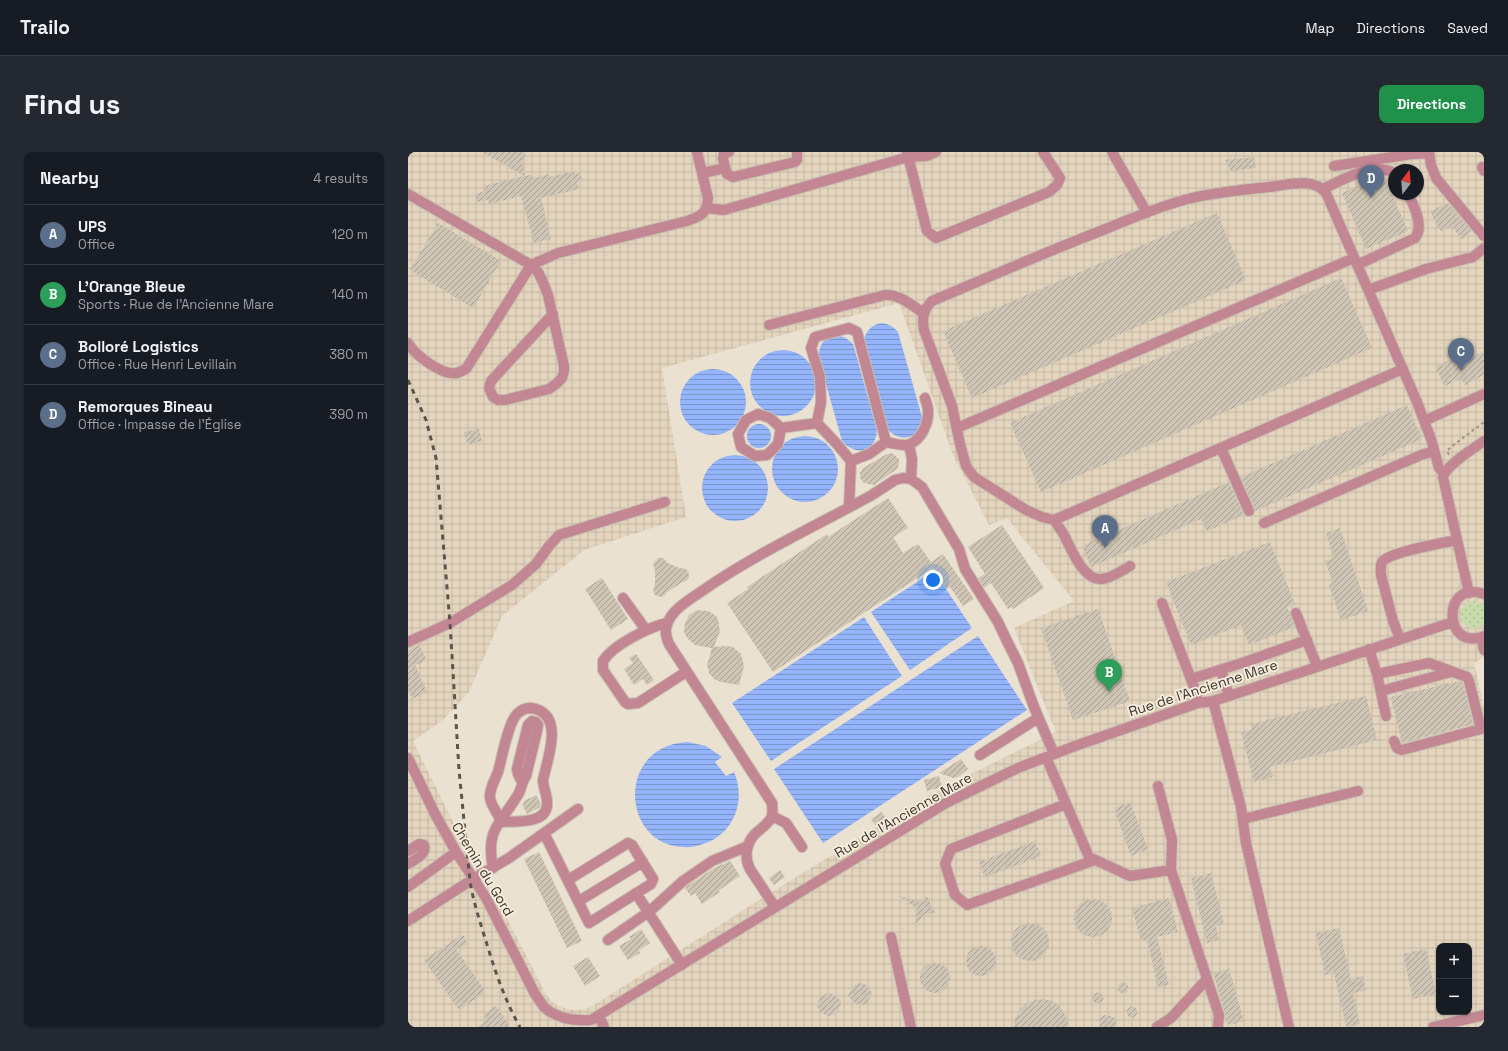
<!DOCTYPE html>
<meta charset="utf-8">
<style>
:root{--surface:#171b24;--page:#242831;--text:#f1f3f6;--muted:#9ea1a6;--line:#363941;--accent:#1f914b}
body{margin:0;font-family:"Space Grotesk",sans-serif;background:var(--page);color:var(--text)}
.controls{position:absolute;right:12px;bottom:12px;display:grid;overflow:hidden;border-radius:8px;box-shadow:0 1px 3px #0004}
.controls button{width:36px;height:36px;display:grid;place-items:center;padding:0;border:0;border-bottom:1px solid var(--line);background:var(--surface);color:var(--text);font:20px sans-serif}
.compass{position:absolute;left:980px;top:12px;width:36px;height:36px;border-radius:50%;background:var(--surface);box-shadow:0 1px 3px #0004;rotate:16deg}
.you{position:absolute;left:525px;top:428px;width:14px;height:14px;margin:-10px;border:3px solid #fff;border-radius:50%;background:#1a73e8;box-shadow:0 0 0 6px #1a73e833}
.badge{display:grid;place-items:center;width:26px;height:26px;border-radius:50%;background:var(--accent);color:#fff;font-size:13px;font-weight:700}
.pin{position:absolute;translate:-50% -33px;filter:drop-shadow(0 1px 2px #0008)}
.pin::after{content:'';position:absolute;top:21px;width:14px;height:12px;background:inherit;clip-path:polygon(0 0,100% 0,50% 100%)}
.list{margin:0;padding:0;list-style:none}
h2{display:flex;justify-content:space-between;align-items:center;height:52px;margin:0;padding:0 16px;font-size:17px}
h2 small{font-size:13px;font-weight:400;color:var(--muted)}
.list li{display:grid;grid-template-columns:26px 1fr auto;gap:12px;align-items:center;box-sizing:border-box;height:60px;padding:0 16px;border-top:1px solid var(--line)}
.list b{display:block;font-size:15px;white-space:nowrap}
.list p{margin:0;font-size:13px;white-space:nowrap;color:var(--muted)}
.list em{font-size:13px;font-style:normal;color:var(--muted)}
.map{position:relative;flex:none;width:1076px;height:875px;overflow:hidden;border-radius:8px}
header{display:flex;align-items:center;gap:24px;box-sizing:border-box;height:56px;padding:0 20px;background:var(--surface);border-bottom:1px solid var(--line)}
header strong{font-size:19px}
nav{display:flex;gap:22px;margin-inline-start:auto;font-size:14px}
.intro{display:flex;align-items:center;justify-content:space-between;box-sizing:border-box;height:96px;padding:0 24px}
h1{margin:0;font-size:28px}
.button{padding:10px 18px;border-radius:8px;background:var(--accent);color:#fff;font-size:14px;font-weight:700}
main{display:flex;gap:24px;padding:0 24px}
aside{flex:1;background:var(--surface);border-radius:8px;box-shadow:0 1px 3px #0004}
.map>svg:first-child{display:block}
.industrial{fill:url(#industrial-grid);fill-rule:evenodd}
.grass{fill:url(#grass-dots)}
.water{fill:url(#water-rules)}
.building{fill:url(#building-hatch)}
.lines{fill:none;stroke-linecap:round;stroke-linejoin:round}
.minor-casing{stroke:#c8bfb0;stroke-width:12}
.path{stroke:#9c9488;stroke-width:2;stroke-dasharray:3 3;stroke-linecap:butt}
.minor{stroke:#c38794;stroke-width:10}
.rail{stroke:#5b554d;stroke-width:3;stroke-dasharray:5 5;stroke-linecap:butt}
.labels{text-anchor:middle;dominant-baseline:central;stroke-width:3.5;stroke-linejoin:round;paint-order:stroke}
.street-label{font-size:14px;fill:#3b3630;stroke:#f9eedd}
</style>
<header>
<strong>Trailo</strong>
<nav><a>Map</a><a>Directions</a><a>Saved</a></nav>
</header>
<div class="intro"><h1>Find us</h1><a class="button">Directions</a></div>
<main>
<aside>
<h2>Nearby<small>4 results</small></h2>
<ul class="list">
<li><span class="badge" style="background:#5c6f8a">A</span><div><b>UPS</b><p>Office</p></div><em>120 m</em></li>
<li><span class="badge" style="background:#2e9e5b">B</span><div><b>L'Orange Bleue</b><p>Sports · Rue de l'Ancienne Mare</p></div><em>140 m</em></li>
<li><span class="badge" style="background:#5c6f8a">C</span><div><b>Bolloré Logistics</b><p>Office · Rue Henri Levillain</p></div><em>380 m</em></li>
<li><span class="badge" style="background:#5c6f8a">D</span><div><b>Remorques Bineau</b><p>Office · Impasse de l'Église</p></div><em>390 m</em></li>
</ul>
</aside>
<div class="map">
<svg width="1076" height="875" viewBox="0 0 1076 875">
<defs>
<pattern id="industrial-grid" width="8" height="8" patternUnits="userSpaceOnUse"><rect width="8" height="8" fill="#e4d5be"/><path d="M0 4h8M4 0v8" fill="none" stroke="#c4b7a4"/></pattern>
<pattern id="grass-dots" width="8" height="8" patternUnits="userSpaceOnUse"><rect width="8" height="8" fill="#c8dbaa"/><path d="M2 2h.1M6 6h.1" fill="none" stroke="#adbd93" stroke-width="1.8" stroke-linecap="round"/></pattern>
<pattern id="water-rules" width="6" height="5" patternUnits="userSpaceOnUse"><rect width="6" height="5" fill="#94b5fc"/><path d="M0 2.5h6" fill="none" stroke="#7a94cc"/></pattern>
<pattern id="building-hatch" width="6" height="6" patternUnits="userSpaceOnUse"><rect width="6" height="6" fill="#cfc5b4"/><path d="M-1 1l2-2M0 6l6-6M5 7l2-2" fill="none" stroke="#a9a193"/></pattern>
</defs>
<rect width="100%" height="100%" fill="#ebe1d0"/>
<path class="industrial" d="M0,0h1076v505l-10,6 10,44v320h-1076zM986,18h24v24h-24zM491,151l54,152 36,70 18,-7 67,83 -60,27 42,104 -123,61 -166,102 -173,110 -8,4 -11,1 -11,-2 -9,-4 -8,-8 -44,-85 -43,-75 -47,-95 30,-21 26,-28 33,-76 82,-66 102,-33 -24,-149zM1031,794h30v66h-30z"/>
<path class="grass" d="M1067,449l9,4v20l-9,4 -10,-4c-9,-10 -3,-23 10,-24z"/>
<path class="water" d="M473,171c8,1 12,3 17,9l24,85c-1,22 -21,27 -35,12l-23,-90c3,-9 8,-14 17,-16z
M428,183c7,1 12,4 17,9l24,86c-1,22 -21,27 -35,11l-23,-82c-1,-13 4,-21 17,-24z
M342 231a33 33 0 1 1 66 0a33 33 0 1 1-66 0Z
M272 250a33 33 0 1 1 66 0a33 33 0 1 1-66 0Z
M339 284a12 12 0 1 1 24 0a12 12 0 1 1-24 0Z
M364 317a33 33 0 1 1 66 0a33 33 0 1 1-66 0Z
M294 336a33 33 0 1 1 66 0a33 33 0 1 1-66 0Z
M526,419l38,57 -62,42 -39,-58z
M456,465l38,59 -131,85 -39,-58z
M570,484l49,74 -204,133 -49,-74z
M280,590l18,4 16,11 -7,5 11,14 8,-4c8,18 6,39 -6,55 -9,11 -22,18 -37,20 -70,6 -78,-102 -3,-105z"/>
<path class="building" d="M74,0h40l4,4 -4,6 3,14 5,-1 4,3 15,-4 1,3 24,-6 1,3 5,-1 3,8 -6,1 2,7 -38,9 10,41 -17,4 -13,-47 -32,8 -1,-4 -11,2 -2,-8 10,-3 -1,-5 40,-10z
M846,5l2,11 -25,3 -6,-11z
M975,24h1l24,55 -42,18 -24,-56z
M1040,51l24,28 -10,8 -11,-13 -9,6 -4,-4 -8,-17z
M809,61l29,67 -274,118 -29,-67z
M30,71l63,38 -28,47 -63,-38z
M933,126l31,70 -331,144 -31,-69z
M1062,198l3,7 11,-6v24l-19,10 -4,-7 -16,8 -10,-19z
M999,253l15,34 -167,72 -14,-34z
M71,277l3,12 -15,4 -3,-13z
M484,301l7,6v5l-2,5 -23,16 -10,-2 -4,-5v-5l3,-5 24,-14z
M821,330l15,33 -37,16 -6,-12 -110,48 -9,-21z
M480,346l20,30 -15,9 10,16 15,-9 13,18 12,-8 31,45 -11,7 -13,-19 -4,2 -13,-21 -160,104 -46,-69 21,-14 -1,-2 80,-53 1,3z
M594,373l42,63 -31,21 -2,-2 -3,2 -17,-26 -7,5 -6,-10 7,-4 -17,-27z
M932,376l28,83 -27,9 -12,-35 4,-2 -8,-22 9,-3 -8,-25z
M862,390l25,62 -8,3 8,20 -46,18 -8,-20 -50,20 -25,-63z
M250,406h5l5,5 11,5 7,1 3,5v4l-3,3 -5,2 -14,9 -3,4 -3,1 -6,-2 -2,-5 2,-6v-14l-2,-6z
M194,426l26,41 -17,11 -26,-41z
M690,457l32,92 -57,19 -32,-92z
M289,458l11,1 8,5 2,4 2,11 -6,16 12,-1 7,1 8,7 3,12 -5,19 -18,-3 -7,-3 -5,-6 -2,-8 5,-17 -17,-3 -8,-7 -3,-6 1,-9 4,-8z
M11,493l8,15 -12,5 12,27 -15,7 -4,-9v-40z
M228,502l18,26 -7,5 -4,-6 -9,6 -10,-16 9,-6 -4,-5z
M1052,529l3,2 10,41 -71,19 -11,-46z
M958,544l11,44 -107,27 3,10 -19,5 -13,-50 11,-2 -1,-6z
M553,607l7,10 -10,8 -5,1 -14,-5z
M531,624l3,11 -15,4 -3,-11z
M128,643l5,9 -2,4 -12,6 -5,-10 2,-1v-2z
M722,650l18,47 -17,7 -17,-48z
M474,660l4,7 -11,6 -4,-6z
M627,689l6,15 -56,21 -6,-15z
M131,700l43,89 -15,7 -43,-89z
M322,709l10,15 -21,14 1,2 -18,12 -7,-11 -4,3 -6,-8 2,-2 29,-19z
M372,718l5,7 -11,8 -5,-7z
M803,721l13,51 -8,2 3,14 -12,3 -16,-65z
M492,744l21,6 5,-6 4,3v6l6,8 -11,1 -10,11 2,-16z
M761,746l9,34 -21,5 12,48 -11,2 -11,-47 -6,1 -9,-33z
M666 766a19 19 0 1 1 38 0a19 19 0 1 1-38 0Z
M603 790a19 19 0 1 1 38 0a19 19 0 1 1-38 0Z
M931,776l12,51 12,-3 3,14 -13,3 7,31 -11,3h-3l-12,-54 -9,2 -9,-42z
M233,777l9,14 -11,7 1,3 -12,7 -9,-14 12,-7 -2,-2z
M56,783l3,9 -11,5 30,43 -27,18 -35,-50 31,-21z
M558 809a15 15 0 1 1 30 0a15 15 0 1 1-30 0Z
M1018,797l10,45 -23,5 -10,-45z
M180,805l12,19 -15,10 -12,-20z
M512 826a15 15 0 1 1 30 0a15 15 0 1 1-30 0Z
M821,817l15,52 -14,4 -4,-3 -1,-9 -12,-40z
M709.5 836a5.5 5.5 0 1 1 11 0a5.5 5.5 0 1 1-11 0Z
M451,831l8,2 5,8 -4,9 -5,3 -7,-1 -8,-8 4,-9z
M684.5 846a5.5 5.5 0 1 1 11 0a5.5 5.5 0 1 1-11 0Z
M420,841l7,2 6,6 -3,11 -3,2 -6,2 -9,-4 -3,-7 4,-9z
M636,847l8,2 7,5 8,12 2,9h-55l1,-9 6,-9 6,-6 9,-3z
M88,854l15,21h-34l10,-7 -4,-6z
M718.5 860a5.5 5.5 0 1 1 11 0a5.5 5.5 0 1 1-11 0Z
M696,863l7,1 5,3v8h-17v-7z"/>
<g class="lines">
<g class="minor-casing">
<path id="minor" d="M321,0l-5,1 -1,6 4,15 6,3 62,-15 2,-2v-8
M499,0l20,79 9,7 113,-46 8,-7 3,-7 -17,-26
M704,0l35,61
M1021,0l2,13 5,13 48,58
M926,14l78,-12 17,-1
M1074,15l2,4
M295,21l22,-5
M915,37c19,-9 51,-28 71,-16
M0,42l123,71 7,7 5,10 5,13 16,71v5l-2,7 -6,6 -7,5 -44,11h-7l-5,-3 -4,-9 2,-7 62,-67
M298,56l18,2 184,-53 19,-1 9,-4
M949,113l58,-27c9,-11 -1,-33 -7,-44
M960,138l58,-21 47,-12 11,-9
M361,173l116,-30c14,-1 27,10 38,18
M0,191c7,12 34,33 49,30 3,-1 6,-3 9,-4l65,-104 27,-12 129,-32c14,-5 20,-7 21,-23l-11,-46
M1016,269l60,-27
M409,271l4,-21 -1,-25 -9,-29 4,-11 34,-9 8,4 29,110 -17,12 -18,7
M373,276l-3,16 -11,11 -12,1 -14,-9 -3,-13 8,-14 12,-6 12,4 11,10 36,-5 19,20 15,18 -2,46
M549,276l397,-170
M478,290c7,1 17,5 24,2 12,-5 19,-22 18,-34 0,-4 -2,-8 -3,-12
M501,293l3,14 -1,20
M813,296l28,63
M646,368l349,-151
M856,371l157,-68 13,-4
M722,414c-8,5 -19,12 -28,13 -18,2 -30,-28 -36,-40 -3,-7 -8,-13 -12,-19l-12,-3 -16,-7 -52,-33 -8,-11 -6,-22 -8,-38 -28,-76c-2,-12 -1,-20 8,-29 57,-24 114,-49 171,-71 28,-11 56,-24 85,-31 26,-7 54,-9 81,-12 18,-2 44,-10 57,6l91,209 14,37 8,29 5,5
M1061,441l-26,-116c3,-12 30,-28 41,-36
M1076,442c-43,-16 -41,59 0,42
M215,446l23,32
M754,451l32,84 4,16
M888,461l21,53
M259,471c-18,4 -54,22 -64,38v9l22,32 3,2 10,-1 48,-31
M1073,485l3,13
M992,487l-7,-18 -12,-46c0,-4 -1,-9 1,-13 7,-10 61,-19 75,-22
M0,490l42,-19 62,-38 24,-21 13,-18 10,-11 106,-33
M961,497l8,25 9,42
M813,518l8,26
M969,522l52,-11 38,14 2,4 12,48
M783,527l54,-17 62,-22
M973,539l70,-19
M805,549l28,106 5,36 43,184
M986,589l3,7 5,2 82,-22
M572,603l58,-37
M638,605l43,100 41,19 41,-6 1,-30 -14,-54
M0,606l27,56 21,38 30,46 49,96c3,4 6,9 9,13 13,12 31,14 47,13l355,-217 72,-35 57,-22 123,-43 15,-2 16,-5 224,-74
M658,652l-115,45 -6,15 10,31 12,10 128,-45
M364,664l14,7 16,24
M835,667l115,-28
M91,670c14,-1 47,3 48,-17 1,-9 -4,-17 -4,-25 4,-20 21,-62 -7,-71 -7,-2 -14,0 -19,5 -9,9 -15,44 -19,58 -3,8 -9,17 -8,26 1,7 7,15 11,22
M136,681l45,90 62,-39 2,-5 -21,-34 -4,-2 -60,37
M0,699l11,-7 5,1c3,10 -9,14 -16,19
M85,716c-8,-40 8,-44 26,-75 3,-6 3,-12 7,-17l11,-45 1,-6 -2,-3 -4,-1 -4,4 -11,44 1,5 4,8
M763,718l48,145 -1,12
M0,735l48,-35
M228,741l46,72
M171,749l64,-39
M367,755l-25,-38c-6,-11 -4,-26 5,-35 6,-6 14,-10 17,-18 1,-5 0,-9 0,-13l-103,-159c-5,-11 -4,-19 3,-29 7,-10 20,-17 30,-24 53,-37 114,-65 170,-96l23,-15 8,-2 8,1 11,8 37,62 6,20 33,53 8,17 12,24 16,44 20,47
M0,769l65,-42 36,-21 69,-49
M483,785l20,90
M200,788l42,-29 33,-30 29,-20 36,-15
M191,864l5,11
M749,875l14,-9 36,-39
M1025,875l51,-12"/>
</g>
<path class="path" d="M1041,303l-2,-4 4,-4 33,-25"/>
<use href="#minor" class="minor"/>
<path class="rail" d="M0,228l18,40 10,38 14,165 9,147 11,111c3,19 9,38 15,57 9,30 19,61 35,89"/>
</g>
<g class="labels">
<g class="street-label">
<text transform="translate(795 536) rotate(-18)">Rue de l'Ancienne Mare</text>
<text transform="translate(495 663) rotate(-30)">Rue de l'Ancienne Mare</text>
<text transform="translate(75 717) rotate(59)">Chemin du Gord</text>
</g>
</g>
</svg>
<div class="controls">
<button>+</button>
<button>−</button>
</div>
<svg class="compass" viewBox="-18 -18 36 36"><path d="M0-13l5 13h-10z" fill="#e53935"/><path d="M0 13l5-13h-10z" fill="#9ea1a6"/></svg>
<div class="you"></div>
<div class="pin badge" style="left:697px;top:396px;background:#5c6f8a">A</div>
<div class="pin badge" style="left:701px;top:540px;background:#2e9e5b">B</div>
<div class="pin badge" style="left:1053px;top:219px;background:#5c6f8a">C</div>
<div class="pin badge" style="left:963px;top:46px;background:#5c6f8a">D</div>
</div>
</main>
